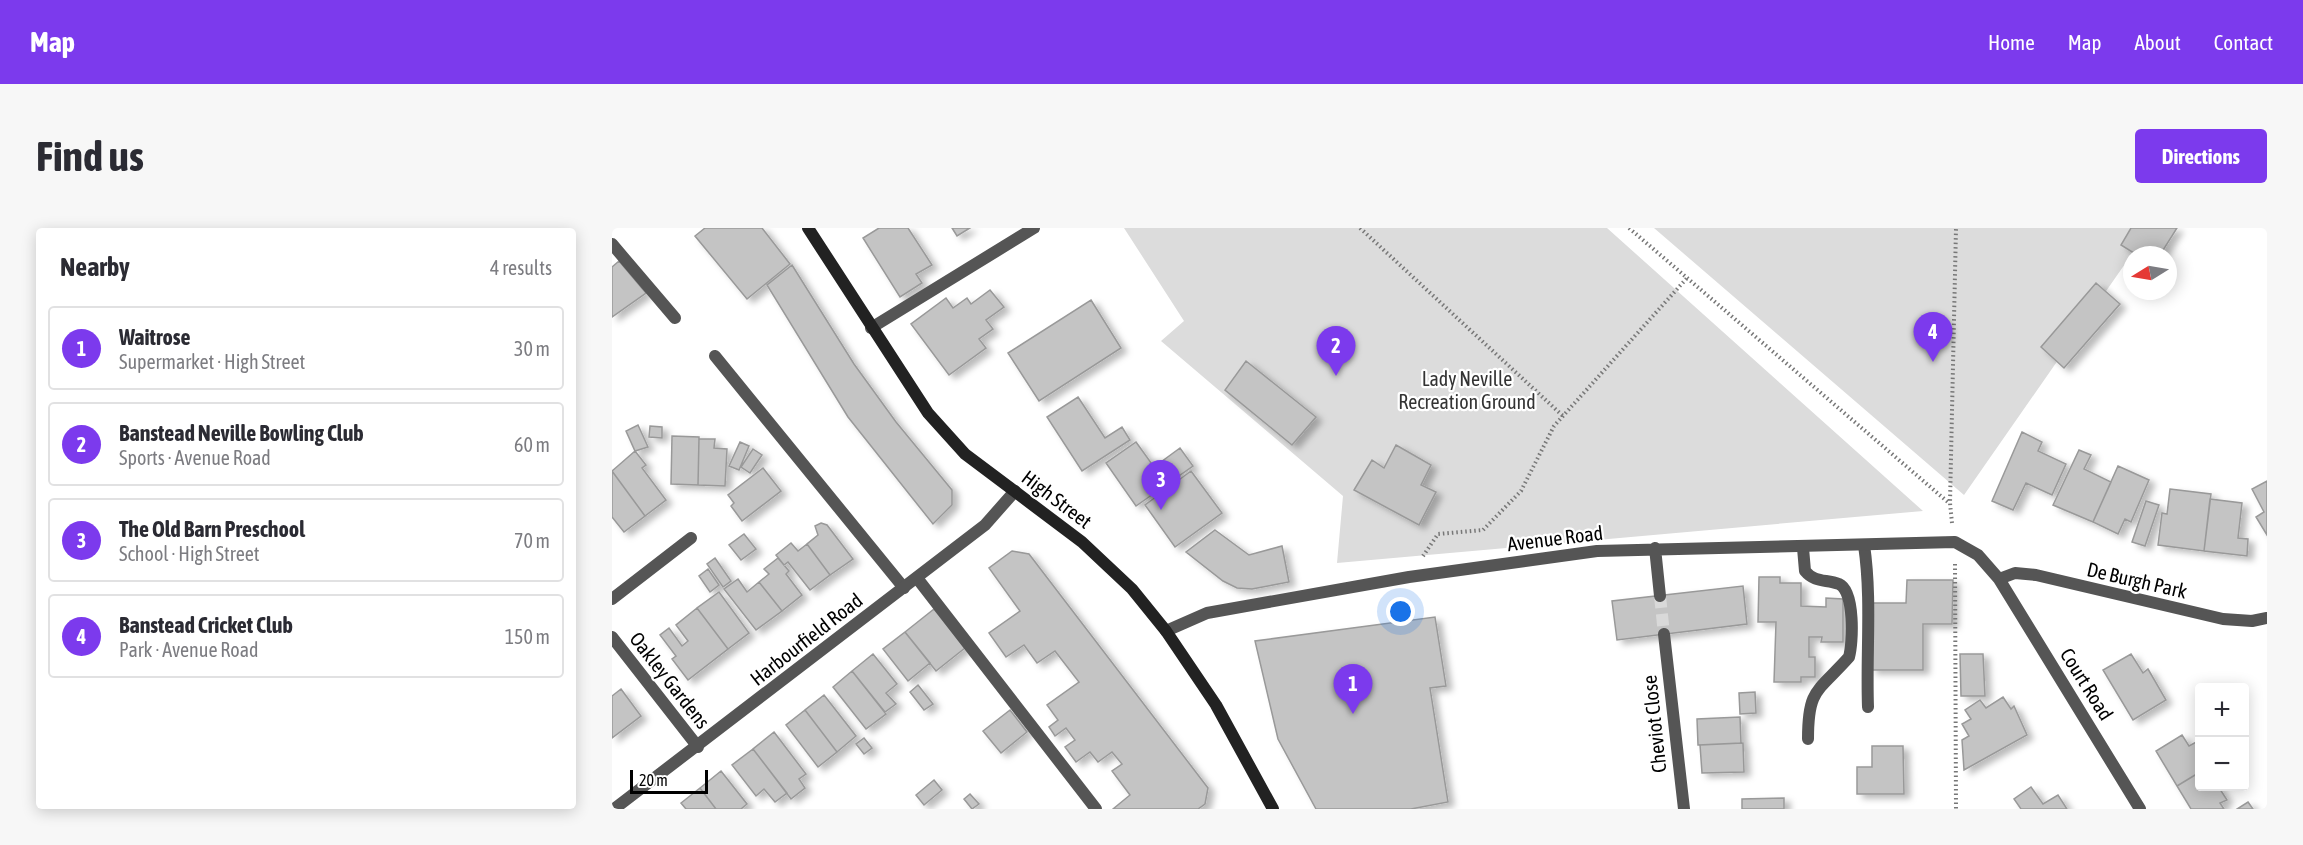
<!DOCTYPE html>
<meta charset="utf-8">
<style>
:root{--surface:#fff;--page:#f7f7f7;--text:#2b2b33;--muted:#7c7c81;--line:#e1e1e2;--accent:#7c3aed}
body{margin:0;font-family:"Asap Condensed",sans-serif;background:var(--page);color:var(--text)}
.controls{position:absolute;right:18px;bottom:18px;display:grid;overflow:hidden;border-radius:6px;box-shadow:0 3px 15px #0003}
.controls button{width:54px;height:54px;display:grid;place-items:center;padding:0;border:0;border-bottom:2px solid var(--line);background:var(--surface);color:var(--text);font:30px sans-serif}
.compass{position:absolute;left:1511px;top:18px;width:54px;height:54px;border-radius:50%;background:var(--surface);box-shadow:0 3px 15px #0003;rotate:259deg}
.scale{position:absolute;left:18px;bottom:15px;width:78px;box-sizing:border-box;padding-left:6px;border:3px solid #000;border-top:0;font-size:16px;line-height:21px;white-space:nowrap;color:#000;-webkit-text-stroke:4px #fff;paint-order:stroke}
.you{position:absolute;left:789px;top:384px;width:21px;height:21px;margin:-15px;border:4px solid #fff;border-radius:50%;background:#1a73e8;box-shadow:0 0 0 9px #1a73e833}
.badge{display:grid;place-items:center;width:39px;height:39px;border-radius:50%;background:var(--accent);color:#fff;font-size:20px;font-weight:700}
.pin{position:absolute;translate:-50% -50px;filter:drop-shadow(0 2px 3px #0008)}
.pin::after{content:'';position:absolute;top:32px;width:21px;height:18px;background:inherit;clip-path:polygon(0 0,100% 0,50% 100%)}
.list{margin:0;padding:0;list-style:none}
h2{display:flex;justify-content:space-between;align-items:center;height:78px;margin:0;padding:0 24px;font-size:26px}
h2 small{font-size:20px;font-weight:400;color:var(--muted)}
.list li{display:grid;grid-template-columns:39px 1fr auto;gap:18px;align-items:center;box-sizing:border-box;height:84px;margin:0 12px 12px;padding:0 12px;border:2px solid var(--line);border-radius:6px}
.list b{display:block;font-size:22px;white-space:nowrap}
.list p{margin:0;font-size:20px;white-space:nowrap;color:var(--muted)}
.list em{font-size:20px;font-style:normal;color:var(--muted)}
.map{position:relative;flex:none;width:1655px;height:581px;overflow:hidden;border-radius:6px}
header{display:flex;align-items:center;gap:36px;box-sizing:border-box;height:84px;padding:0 30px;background:var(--accent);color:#fff}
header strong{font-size:28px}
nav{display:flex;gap:33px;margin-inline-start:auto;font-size:21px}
.intro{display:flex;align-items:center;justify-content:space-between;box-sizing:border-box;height:144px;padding:0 36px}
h1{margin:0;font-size:42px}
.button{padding:15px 27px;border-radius:6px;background:var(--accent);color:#fff;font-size:21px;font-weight:700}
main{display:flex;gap:36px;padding:0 36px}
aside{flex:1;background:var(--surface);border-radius:6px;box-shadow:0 3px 15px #0003}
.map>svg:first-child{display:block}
.green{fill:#dcdcdc}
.building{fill:#c4c4c4;stroke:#999;stroke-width:1.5;filter:url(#shadow)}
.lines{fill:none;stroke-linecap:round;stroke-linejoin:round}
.minor-tunnel{stroke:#d9d9d9;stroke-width:12;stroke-dasharray:12 6;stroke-linecap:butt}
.path{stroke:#777;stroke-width:4;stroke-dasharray:1.5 3;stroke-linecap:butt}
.service{stroke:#555;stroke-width:12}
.minor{stroke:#555;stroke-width:12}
.secondary{stroke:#222;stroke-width:12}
.labels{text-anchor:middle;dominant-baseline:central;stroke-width:4.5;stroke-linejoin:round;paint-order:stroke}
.park-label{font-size:20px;fill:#333;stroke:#fff}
.street-label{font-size:20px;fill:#000;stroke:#fff}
</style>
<header>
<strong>Map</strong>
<nav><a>Home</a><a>Map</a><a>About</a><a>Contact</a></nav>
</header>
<div class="intro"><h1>Find us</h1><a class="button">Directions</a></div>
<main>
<aside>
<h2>Nearby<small>4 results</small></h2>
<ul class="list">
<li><span class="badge">1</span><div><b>Waitrose</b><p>Supermarket · High Street</p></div><em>30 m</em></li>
<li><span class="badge">2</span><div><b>Banstead Neville Bowling Club</b><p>Sports · Avenue Road</p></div><em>60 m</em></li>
<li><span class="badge">3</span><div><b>The Old Barn Preschool</b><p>School · High Street</p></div><em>70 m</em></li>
<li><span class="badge">4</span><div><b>Banstead Cricket Club</b><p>Park · Avenue Road</p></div><em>150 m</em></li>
</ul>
</aside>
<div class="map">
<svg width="1655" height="581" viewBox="0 0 1655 581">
<defs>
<filter id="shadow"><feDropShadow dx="6" dy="4" stdDeviation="3" flood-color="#0004"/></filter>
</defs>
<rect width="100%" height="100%" fill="#fff"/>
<path class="green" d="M512,0h483l316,283 -586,52 6,-67 -182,-155 23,-20z
M1042,0h496l-186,267z"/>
<path class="building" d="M93,0h57l28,36 -43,35 -52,-63z
M267,0h29l24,37 -16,9 6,9 -22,14 -37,-59z
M340,0h18l-13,8z
M1519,0h46l-17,27h-23l-16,-10z
M7,33l27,32 -34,24v-50z
M180,37l62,99 42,58 56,68v15l-19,19 -85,-107 -81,-132z
M1484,55l24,21 -56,64 -23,-21z
M378,62l14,17 -18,13 7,9 -14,10 7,9 -37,27 -38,-51 35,-26 7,10 14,-10 4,6z
M479,72l30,48 -82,53 -31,-48z
M634,133l70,56 -24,28 -67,-55z
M466,169l27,41 17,-11 8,13 -48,31 -35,-54z
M26,197l10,22 -13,4 -9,-20z
M38,198l12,1v11l-13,-1z
M1410,204l20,10 -4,9 28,13 -14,31 -26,-12 -13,27 -21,-9z
M60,208l27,1 -1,48 -27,-1z
M87,211h16l-1,9 13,1 -2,37 -27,-1z
M128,214l9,4 -10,24 -10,-4z
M524,214l18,25 26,-19 13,18 -57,40 -30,-43z
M784,217l35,20 -10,20 15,7 -17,33 -65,-35 18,-30 12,8z
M141,221l9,6 -12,18 -9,-6z
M1467,222l12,5 -7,14 27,13 -18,40 -40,-17z
M23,223l11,14 -4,3 24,32 -21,16 -33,-45z
M1506,238l31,14 -18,42 -6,-3 -7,15 -25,-12z
M151,240l18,23 -39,30 -11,-15 3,-3 -6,-8z
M0,243l33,45 -21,16 -12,-15z
M579,243l31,42 -47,34 -30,-42z
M1655,253v54l-11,-18 8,-5 -12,-23z
M1558,261l41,5 -7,57 -46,-6 4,-32 5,1z
M1598,271l32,4 -4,35 10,1 -1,17 -43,-5z
M1534,273l13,4 -14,41 -13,-4z
M209,295l6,2 26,34 -23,16 -23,-31 11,-9 -3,-9z
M603,302l34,25 33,-9 7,36 -37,7 -15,-1 -14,-7 -37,-29z
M132,306l12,15 -15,11 -12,-15z
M179,315l7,8 9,-7 23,31 -20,15 -22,-28 -4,3 -8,-10z
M400,323l17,3 179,234 -3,16 -7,5h-85l17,-14 -18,-24 10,-7 -10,-12 -14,10 -8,-10 -14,10 -11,-15 10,-7 -9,-12 -11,8 -6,-9 9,-7 -11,-15 32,-23 -24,-31 -18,12 -13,-18 -18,12 -17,-24 31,-22 -31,-43z
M103,330l16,23 -8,6 -16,-23z
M166,330l11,13 -3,3 16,21 -20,16 -23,-29 10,-8 -5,-5z
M96,341l11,16 -9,7 -11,-16z
M1147,349h21v6h21v23l25,1v-9l17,1v43h-22l1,-5h-13v20h6v20h-14v5h-27l2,-60h-18z
M126,351l9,13 12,-10 23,29 -26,19 -32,-41z
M1295,352h46l-1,44h-29v46h-52l1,-67h34z
M1131,358l4,38 -130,16 -5,-39z
M107,364l30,41 -21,16 -31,-41z
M85,380l31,41 -40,31 -16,-21 4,-3 -16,-21 9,-7 13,18 6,-5 -12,-16z
M322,381l31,39 -29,23 -31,-39z
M823,389l11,69 -16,2 18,114 -37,7h-95l-38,-70 -23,-98z
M293,404l25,31 -22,18 -25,-32z
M261,426l24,30 -11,9 10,11 -11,8 -33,-41z
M1348,426h23l2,42h-24z
M1519,426l12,19 5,-4 18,31 -33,20 -30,-50z
M240,443l34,43 -20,15 -33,-42z
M306,457l15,19 -9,6 -14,-18z
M9,461l20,27 -29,22v-42z
M1143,464l1,21 -16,1 -1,-21z
M212,467l32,41 -19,16 -32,-42z
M1391,469l8,12 3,-3 13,29 -63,35 -2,-30 7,-4 -7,-12 9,-5 -6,-9 15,-10 6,8z
M193,482l32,42 -19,15 -32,-42z
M398,482l17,22 -26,21 -18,-22z
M1128,489l1,26 -43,2 -1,-26z
M162,504l32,42 -7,5 6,9 -14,11 -38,-50z
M1570,507l7,11 11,-6v32l-23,14 -21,-35z
M252,510l8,10 -8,6 -8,-10z
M1131,515l1,29 -42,1 -2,-28z
M1260,518h31l1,48h-47v-27h15z
M141,521l34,44 -12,9 -11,-13 -8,7 -24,-31z
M109,543l26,33 -6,5h-25l-16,-21z
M1588,544v14h18l9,14 -7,3 4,6h-33l-14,-23z
M322,552l8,10 -18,15 -8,-10z
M1419,559l12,17 15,-9 9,14h-46l-7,-10z
M88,560l16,21h-30l-5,-6z
M358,566l9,10 -7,5 -8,-10z
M1172,570v11h-42v-10z
M1636,574l5,7h-16z"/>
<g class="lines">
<path class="minor-tunnel" d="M1048,368l4,38"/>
<path class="path" d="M748,0l203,188
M1017,0l320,275
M1340,295l-2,-20 6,-275
M811,328l15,-22 45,-4 38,-39 33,-65 133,-148
M1343,336l1,245"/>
<path class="service" d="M0,16l63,74
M259,100l163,-100
M103,128l189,232
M1252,317c8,54 2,108 4,162
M1191,320l2,23c10,12 21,8 34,13 16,7 14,59 10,73 -31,35 -41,31 -41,82
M305,350l179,231"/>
<path class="minor" d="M1043,320l5,48
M1387,351l16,-6 21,2 187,44 29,2 15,-3
M0,371l79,-61
M554,403l41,-18 202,-36 188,-26 358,-9 23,13 21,24 141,230
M1052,406l20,175
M0,409l86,110
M2,581l371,-284 30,-34"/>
<path class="secondary" d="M196,0l120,185 37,41 117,88 50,47 34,42 50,74 57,104"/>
</g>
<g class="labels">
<g class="park-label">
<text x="855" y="150">Lady Neville<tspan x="855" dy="23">Recreation Ground</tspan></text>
</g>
<g class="street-label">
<text transform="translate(445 271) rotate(37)">High Street</text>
<text transform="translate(943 310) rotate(-7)">Avenue Road</text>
<text transform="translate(1525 352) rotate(13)">De Burgh Park</text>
<text transform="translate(194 411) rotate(-38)">Harbourfield Road</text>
<text transform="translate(58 452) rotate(52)">Oakley Gardens</text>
<text transform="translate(1475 456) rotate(58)">Court Road</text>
<text transform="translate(1042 496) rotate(-96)">Cheviot Close</text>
</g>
</g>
</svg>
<div class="controls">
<button>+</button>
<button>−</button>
</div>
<svg class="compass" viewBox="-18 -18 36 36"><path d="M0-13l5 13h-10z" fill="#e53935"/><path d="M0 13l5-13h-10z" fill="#7c7c81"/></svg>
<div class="scale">20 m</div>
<div class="you"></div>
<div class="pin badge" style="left:741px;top:486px">1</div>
<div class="pin badge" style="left:724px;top:148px">2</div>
<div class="pin badge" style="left:549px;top:282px">3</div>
<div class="pin badge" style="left:1321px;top:134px">4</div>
</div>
</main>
